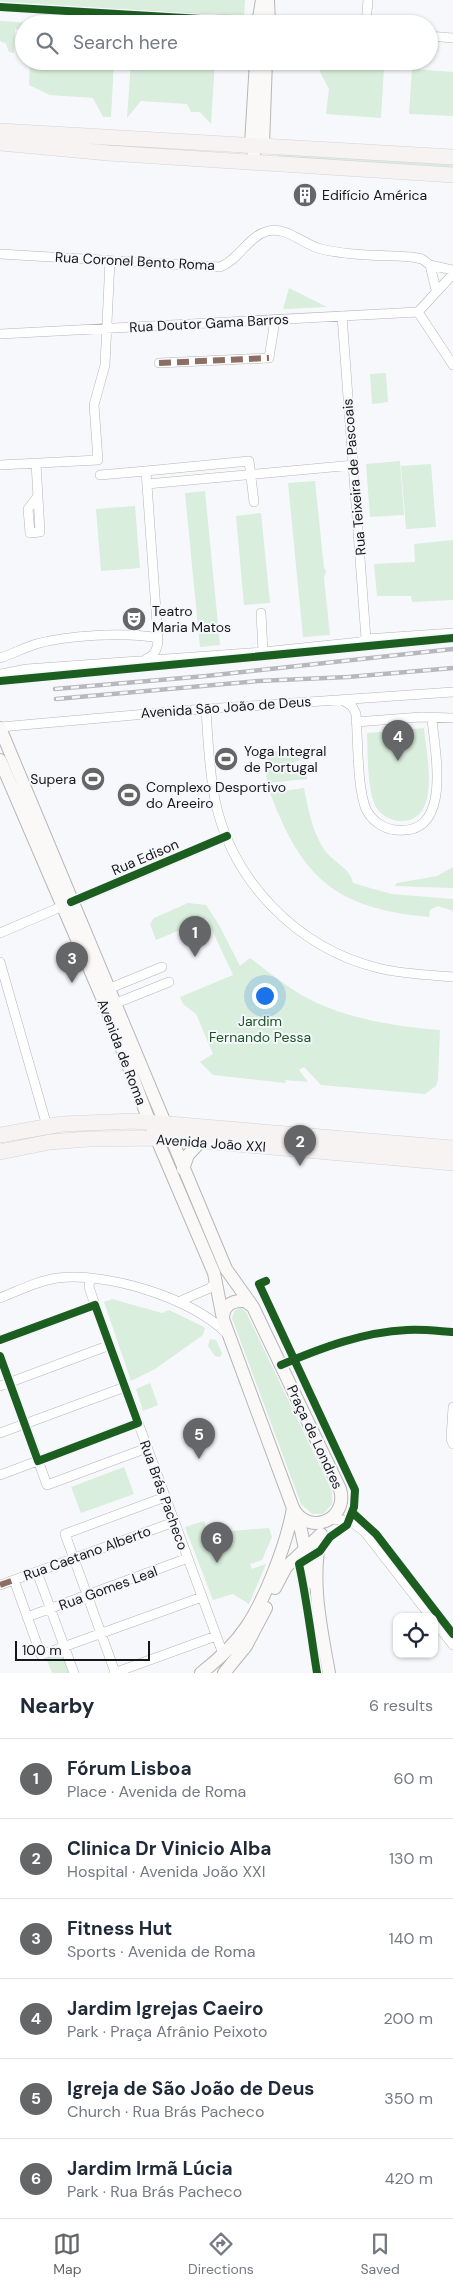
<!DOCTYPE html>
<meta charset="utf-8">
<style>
:root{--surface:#fff;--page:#f2f2f3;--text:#1f2937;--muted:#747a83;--line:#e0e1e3;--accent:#656668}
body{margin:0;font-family:"DM Sans",sans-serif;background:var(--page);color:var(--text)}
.controls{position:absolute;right:15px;bottom:15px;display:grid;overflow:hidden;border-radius:10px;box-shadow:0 1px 4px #0004}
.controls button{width:45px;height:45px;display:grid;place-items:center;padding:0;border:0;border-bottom:1px solid var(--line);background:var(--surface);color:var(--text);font:25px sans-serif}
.scale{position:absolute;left:15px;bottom:12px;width:135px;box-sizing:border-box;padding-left:5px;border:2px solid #171719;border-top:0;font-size:14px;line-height:18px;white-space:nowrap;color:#171719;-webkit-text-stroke:4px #f6f7fc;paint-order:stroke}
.you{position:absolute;left:264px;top:995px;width:18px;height:18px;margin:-12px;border:4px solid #fff;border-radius:50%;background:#1a73e8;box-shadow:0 0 0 8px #1a73e833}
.badge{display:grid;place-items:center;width:32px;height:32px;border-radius:50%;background:var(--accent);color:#fff;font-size:16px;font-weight:700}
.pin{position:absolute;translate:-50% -41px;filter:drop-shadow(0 1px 2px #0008)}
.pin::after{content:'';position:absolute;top:26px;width:18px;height:15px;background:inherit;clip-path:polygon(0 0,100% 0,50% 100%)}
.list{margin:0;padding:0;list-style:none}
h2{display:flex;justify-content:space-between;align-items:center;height:65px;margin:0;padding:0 20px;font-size:21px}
h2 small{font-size:16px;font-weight:400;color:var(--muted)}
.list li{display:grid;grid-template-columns:32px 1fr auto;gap:15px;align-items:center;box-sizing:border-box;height:80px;padding:0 20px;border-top:1px solid var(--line)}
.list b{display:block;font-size:19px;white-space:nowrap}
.list p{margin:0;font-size:16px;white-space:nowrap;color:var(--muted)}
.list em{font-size:16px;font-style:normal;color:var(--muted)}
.icon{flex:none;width:28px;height:28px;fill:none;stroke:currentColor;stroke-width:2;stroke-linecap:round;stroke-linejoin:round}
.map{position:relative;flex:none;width:453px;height:1673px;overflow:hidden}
.search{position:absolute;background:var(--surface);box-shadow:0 1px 4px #0004;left:15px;right:15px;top:15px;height:55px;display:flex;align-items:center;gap:12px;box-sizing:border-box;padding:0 18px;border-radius:28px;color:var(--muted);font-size:19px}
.sheet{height:545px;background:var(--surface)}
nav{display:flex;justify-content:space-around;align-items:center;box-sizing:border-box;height:70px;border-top:1px solid var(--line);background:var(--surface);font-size:14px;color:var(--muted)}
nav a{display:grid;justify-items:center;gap:2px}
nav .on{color:var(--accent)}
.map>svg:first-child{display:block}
.green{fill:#d9eedc}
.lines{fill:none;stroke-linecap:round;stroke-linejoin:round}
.street-casing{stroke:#b6b6b8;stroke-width:10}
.secondary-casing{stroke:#b6b6b8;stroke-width:14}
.primary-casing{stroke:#d2d3d4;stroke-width:16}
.street{stroke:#fefefe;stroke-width:9}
.secondary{stroke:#fbf8f8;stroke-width:12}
.primary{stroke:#f8f3f3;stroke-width:15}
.rail-casing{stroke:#b8b8ba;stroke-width:4.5}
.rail{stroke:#f6f7fc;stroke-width:2.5;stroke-dasharray:8;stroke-linecap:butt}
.quiet{stroke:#8d6e63;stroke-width:6;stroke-dasharray:12 6;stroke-linecap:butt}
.cycleway-casing{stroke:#f6f7fc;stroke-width:11}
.cycleway{stroke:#1b5e20;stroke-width:8}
.labels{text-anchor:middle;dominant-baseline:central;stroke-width:4;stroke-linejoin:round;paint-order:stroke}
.poi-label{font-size:14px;fill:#171719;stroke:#f6f7fc;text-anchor:start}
.street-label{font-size:14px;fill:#171719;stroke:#f6f7fc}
.park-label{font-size:14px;fill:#185721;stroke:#f6f7fc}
</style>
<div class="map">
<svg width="453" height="1673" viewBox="0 0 453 1673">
<rect width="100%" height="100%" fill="#f7f8fb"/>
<path class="green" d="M0,0h245l-1,17 -244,-12z
M0,21l45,3h-21v6l-9,-1 -1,24 -5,-1 -3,-8 -6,-3z
M30,61h84l-3,56h-8l-10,-19 -43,-3 -21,-10z
M131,61h84l-4,63 -11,-12h-9l-4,-8 -46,-3 -14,17z
M319,63l65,5 -3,50 -55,-4 3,-25 -9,-17z
M412,69l41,3v44l-44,-2z
M278,152l175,11v6l-175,-11z
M289,288l38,19 -44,2z
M386,373l2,29 -16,2 -2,-30z
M400,461l4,54 -34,2 -4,-53z
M431,464l5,63 -30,2 -5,-63z
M315,481l9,87 2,3 -2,7 6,57 -27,2 -15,-154z
M205,491l15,154 -20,2 -15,-154z
M135,506l5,62 -39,3 -5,-62z
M261,513l9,90 -26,2 -8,-89z
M453,540v60l-41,2 -1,-6h-34l-3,-32 41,-2 -1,-18z
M424,728c2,25 19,96 -25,93 -10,-1 -20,-7 -24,-16 -8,-17 -7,-53 -8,-72z
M298,749l2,11 -8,3 -26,1v-6l3,-6z
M306,767l1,12 -40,4 -1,-13z
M304,788c4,20 8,42 19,60 9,14 27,19 30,35l38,11 62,5v12l-15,-5 -8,4 -1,7c-93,-9 -126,-37 -159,-124z
M453,867v21l-58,-2 2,-3 40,-7z
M188,903l18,2 13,20 21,41 10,-8c21,16 43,34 67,45 38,17 82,24 123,27l-2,50 -2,6 -11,8 -104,-9 -17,-18 -5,3 9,12 -23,-2 1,3 -73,-8 -13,-13 13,-8 -17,-40 -13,-10 -3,-7 53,-22 -26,-56 -51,21 -6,-16 4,-6z
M112,1299l50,14 7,-3 33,16 3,2 -2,7 -48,34 -24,12 -27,-79z
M242,1308l4,4 86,179v13l-9,10h-11l-11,-10 -69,-186 3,-8z
M210,1339l6,1 6,13 -2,4 -5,-1 -7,-10z
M150,1383l8,22 -15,6 -7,-22z
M124,1467l10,27 -53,19 -10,-26z
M204,1521l4,12 61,-5 3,9 -10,23 -12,4 2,5 14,-5 -17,40 -16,-10 -20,6 -28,-73z
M62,1652l8,21h-18l-6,-15z"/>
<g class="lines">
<g class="street-casing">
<path id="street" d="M0,7l264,15
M366,24l2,-24
M429,36l24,2
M0,254l220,13c19,-7 28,-31 48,-36 18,-5 36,14 53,18 29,7 61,6 91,8l10,2 8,6 23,5
M430,265l6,25
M418,312l35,53
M418,312l35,-38
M342,316l24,323
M0,334l418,-22
M159,363l110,-5 6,-38
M36,463l4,69 -10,1 -2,-24 10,-13
M0,465l98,-5 -4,-55 11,-40 5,-105
M100,475l46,-4
M147,484l207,-19
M261,613l2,39
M0,658c12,-4 24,-10 36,-14 32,-9 89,-12 122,-6
M146,659c10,-4 12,-12 12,-21l-12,-167 103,-10 5,41
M0,674l27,-5 236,-17 97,-10 6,-3 87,-6
M342,700l10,6 4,8c2,24 1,74 10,95 5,11 17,20 30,21 57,6 39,-77 36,-111
M206,709c2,30 3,61 9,91 17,81 82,148 163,168 24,6 50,7 75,9
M356,722l65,-5 32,1
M0,727l191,-17 262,-18
M208,844l19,-8
M103,889l94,-40
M0,933l91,-39
M0,962l47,164
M108,989l54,-22
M114,1004l55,-22
M90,1279l-1,8 6,18 128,349
M0,1298c18,-7 39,-18 58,-20 49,-6 134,20 168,55
M178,1302l32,-14 5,-5
M0,1340l95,-35
M0,1356l47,129 100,-37
M281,1365c40,-17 82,-33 126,-35 15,-1 31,1 46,2
M0,1386l110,-41
M453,1407l-2,32 2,5
M0,1433l125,-46
M0,1475l138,-52
M332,1519l18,2 14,10 67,86
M37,1572l37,101
M14,1580l27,75 161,-58
M0,1585l174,-63
M27,1617l161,-59
M434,1621l19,24
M115,1672l-50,-138 100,-37
M114,1673l102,-37"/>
</g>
<g class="secondary-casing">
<path id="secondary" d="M268,0l1,24
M258,24l4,-24
M263,145l3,-84
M256,162l-5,-18 5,-83
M0,728l226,541 27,38
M0,760l106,247 44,116 64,150 9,46
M183,1169l5,-14 13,-14
M245,1301l8,6 87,182c9,31 -32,48 -47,19l-70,-189c0,-13 8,-19 22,-18z
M294,1513l7,17 11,53
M321,1534c-11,46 0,94 8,139
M275,1588l11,-21 34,-32
M201,1673c17,-13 34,-29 46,-47 19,-29 40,-83 46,-118
M224,1673l22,-27 20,-38"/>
</g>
<g class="primary-casing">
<path id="primary" d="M0,131l453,26
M0,143l108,10 345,22
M0,1135l62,-11 71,-3 320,27
M0,1152l50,-10 38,-3 82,-1 283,25"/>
</g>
<use href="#street" class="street"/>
<use href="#secondary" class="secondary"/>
<use href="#primary" class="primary"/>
<g class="rail-casing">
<path id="rail" d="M55,689l151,-13 247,-27
M56,699l202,-18 90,-4 105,-9"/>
</g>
<use href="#rail" class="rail"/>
<path class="quiet" d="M159,363l110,-5
M0,1585l14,-5"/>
<g class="cycleway-casing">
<path id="cycleway" d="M0,7l269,16
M0,681l453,-43
M71,902l156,-66
M266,1281l-7,3 96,206 -1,17 -7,18 -17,12 -10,14 -21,13c8,37 12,72 18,109
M0,1340l95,-35 43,118 -100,38 -38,-105
M281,1365c40,-17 82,-33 126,-35 15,-1 31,1 46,2
M353,1513l23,21 77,100"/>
</g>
<use href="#cycleway" class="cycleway"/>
</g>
<defs>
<g id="building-disc" transform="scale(1.25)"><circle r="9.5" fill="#656668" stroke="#f6f7fc"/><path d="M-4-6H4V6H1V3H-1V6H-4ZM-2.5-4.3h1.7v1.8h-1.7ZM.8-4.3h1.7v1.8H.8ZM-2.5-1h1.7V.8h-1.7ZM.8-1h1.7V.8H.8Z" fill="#fff"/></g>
<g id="theatre-disc" transform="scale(1.25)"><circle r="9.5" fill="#656668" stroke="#f6f7fc"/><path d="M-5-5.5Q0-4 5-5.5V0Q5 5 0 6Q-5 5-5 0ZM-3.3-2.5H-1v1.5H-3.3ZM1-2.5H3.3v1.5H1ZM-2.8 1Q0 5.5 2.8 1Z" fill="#fff"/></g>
<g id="stadium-disc" transform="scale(1.25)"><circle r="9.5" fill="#656668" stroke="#f6f7fc"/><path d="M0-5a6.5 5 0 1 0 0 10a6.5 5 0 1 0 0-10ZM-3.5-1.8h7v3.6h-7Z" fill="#fff"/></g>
</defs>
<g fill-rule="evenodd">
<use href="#building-disc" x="305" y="195"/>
<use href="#theatre-disc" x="134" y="619"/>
<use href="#stadium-disc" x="226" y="759"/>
<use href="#stadium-disc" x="93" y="779"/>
<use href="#stadium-disc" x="129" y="795"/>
</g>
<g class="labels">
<g class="poi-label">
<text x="322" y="195">Edifício América</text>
<text x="152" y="611">Teatro<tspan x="152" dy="16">Maria Matos</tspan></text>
<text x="244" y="751">Yoga Integral<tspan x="244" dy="16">de Portugal</tspan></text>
<text x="76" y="779" text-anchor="end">Supera</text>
<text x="146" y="787">Complexo Desportivo<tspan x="146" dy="16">do Areeiro</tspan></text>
</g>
<g class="street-label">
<text transform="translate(135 261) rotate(3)">Rua Coronel Bento Roma</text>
<text transform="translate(209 323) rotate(-3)">Rua Doutor Gama Barros</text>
<text transform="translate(354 477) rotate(-95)">Rua Teixeira de Pascoais</text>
<text transform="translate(226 707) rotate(-4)">Avenida São João de Deus</text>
<text transform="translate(145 857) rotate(-23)">Rua Edison</text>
<text transform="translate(122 1052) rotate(69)">Avenida de Roma</text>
<text transform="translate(211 1143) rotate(4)">Avenida João XXI</text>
<text transform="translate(315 1437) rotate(65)">Praça de Londres</text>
<text transform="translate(164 1495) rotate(70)">Rua Brás Pacheco</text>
<text transform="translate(87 1553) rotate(-20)">Rua Caetano Alberto</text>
<text transform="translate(108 1588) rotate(-20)">Rua Gomes Leal</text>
</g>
<g class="park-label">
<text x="260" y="1021">Jardim<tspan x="260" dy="16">Fernando Pessa</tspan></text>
</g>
</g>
</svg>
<div class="controls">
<button><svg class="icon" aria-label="locate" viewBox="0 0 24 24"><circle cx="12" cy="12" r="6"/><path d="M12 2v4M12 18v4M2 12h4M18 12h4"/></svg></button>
</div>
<div class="scale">100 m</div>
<div class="you"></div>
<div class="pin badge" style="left:195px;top:957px">1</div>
<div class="pin badge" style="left:300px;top:1166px">2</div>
<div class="pin badge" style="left:72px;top:983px">3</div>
<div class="pin badge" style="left:398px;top:761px">4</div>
<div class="pin badge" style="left:199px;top:1459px">5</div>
<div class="pin badge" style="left:217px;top:1563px">6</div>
<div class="search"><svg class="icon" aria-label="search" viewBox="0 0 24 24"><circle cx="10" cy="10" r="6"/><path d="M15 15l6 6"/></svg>Search here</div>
</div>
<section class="sheet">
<h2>Nearby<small>6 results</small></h2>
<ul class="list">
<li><span class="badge">1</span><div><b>Fórum Lisboa</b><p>Place · Avenida de Roma</p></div><em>60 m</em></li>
<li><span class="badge">2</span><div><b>Clinica Dr Vinicio Alba</b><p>Hospital · Avenida João XXI</p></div><em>130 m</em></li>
<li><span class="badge">3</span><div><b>Fitness Hut</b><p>Sports · Avenida de Roma</p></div><em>140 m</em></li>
<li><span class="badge">4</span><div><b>Jardim Igrejas Caeiro</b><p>Park · Praça Afrânio Peixoto</p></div><em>200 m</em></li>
<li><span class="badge">5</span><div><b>Igreja de São João de Deus</b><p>Church · Rua Brás Pacheco</p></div><em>350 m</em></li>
<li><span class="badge">6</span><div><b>Jardim Irmã Lúcia</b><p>Park · Rua Brás Pacheco</p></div><em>420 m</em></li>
</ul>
</section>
<nav>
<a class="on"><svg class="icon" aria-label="map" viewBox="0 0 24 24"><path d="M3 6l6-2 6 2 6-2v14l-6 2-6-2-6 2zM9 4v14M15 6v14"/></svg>Map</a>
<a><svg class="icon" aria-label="directions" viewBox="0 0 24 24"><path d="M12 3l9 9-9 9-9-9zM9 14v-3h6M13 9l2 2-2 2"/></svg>Directions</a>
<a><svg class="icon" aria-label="saved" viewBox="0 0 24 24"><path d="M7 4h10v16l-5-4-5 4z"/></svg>Saved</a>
</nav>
